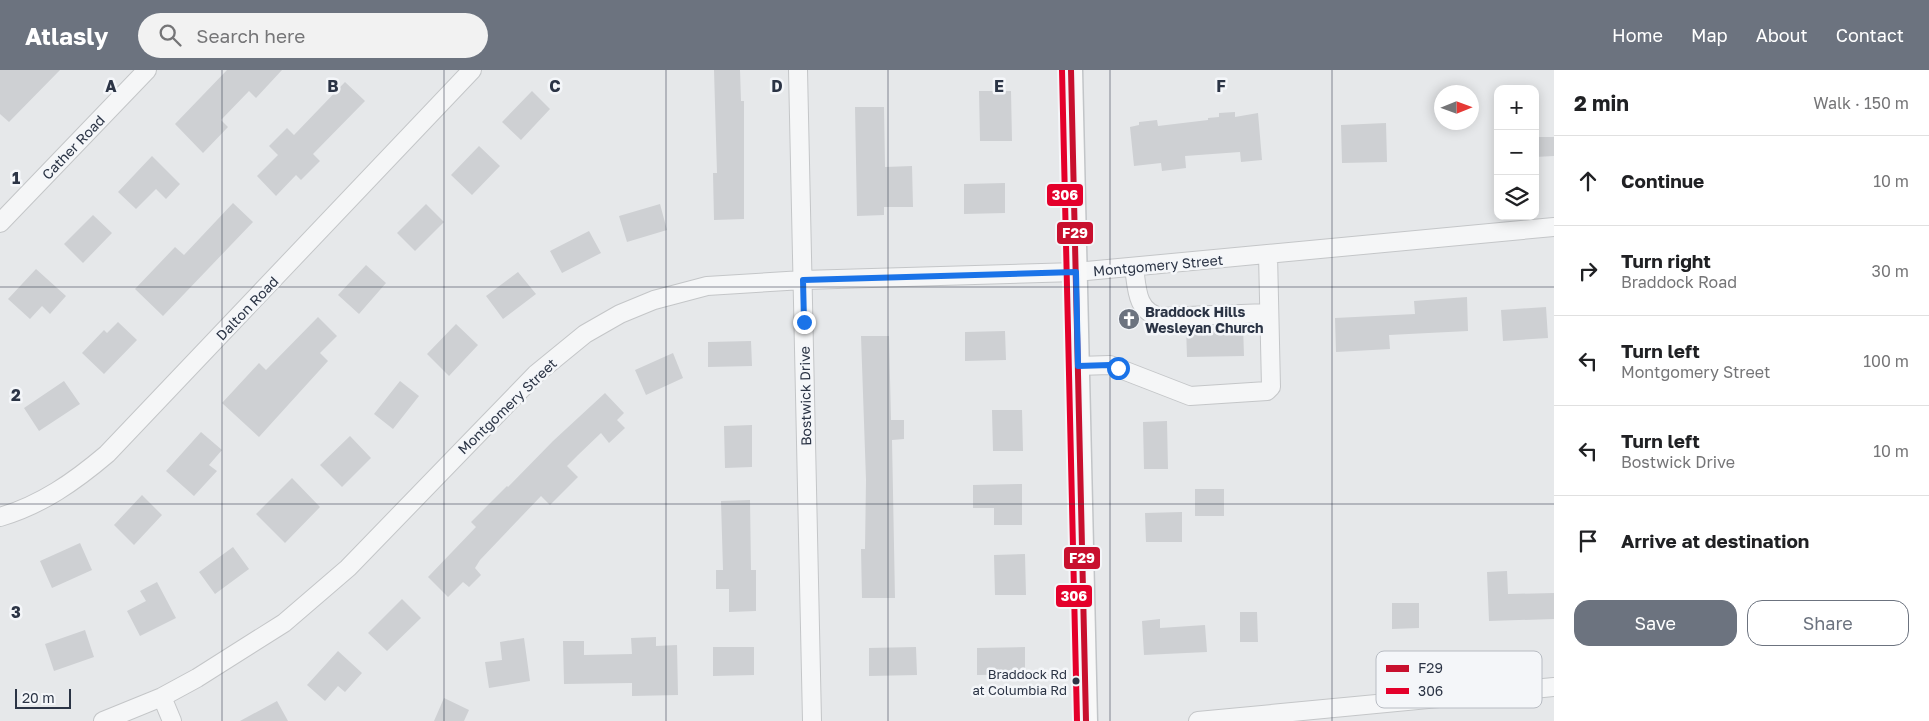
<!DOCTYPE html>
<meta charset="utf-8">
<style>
:root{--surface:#fff;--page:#f2f2f2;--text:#202124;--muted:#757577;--line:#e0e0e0;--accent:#6c737f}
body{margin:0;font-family:"Golos Text",sans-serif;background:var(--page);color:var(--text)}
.controls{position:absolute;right:15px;top:15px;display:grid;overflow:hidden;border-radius:10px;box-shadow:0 2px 12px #0003}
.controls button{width:45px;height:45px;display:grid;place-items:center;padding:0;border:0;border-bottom:1px solid var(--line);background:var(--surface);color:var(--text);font:25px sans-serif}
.compass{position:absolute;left:1434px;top:15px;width:45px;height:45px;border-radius:50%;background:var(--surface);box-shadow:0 2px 12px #0003;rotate:89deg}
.scale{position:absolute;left:15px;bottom:12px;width:56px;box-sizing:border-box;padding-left:5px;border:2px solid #2b3445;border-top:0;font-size:14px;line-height:18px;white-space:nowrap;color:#2b3445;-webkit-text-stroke:4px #f4f6f9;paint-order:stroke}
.stop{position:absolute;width:15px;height:15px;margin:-11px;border:4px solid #1a73e8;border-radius:50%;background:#fff}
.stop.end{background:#1a73e8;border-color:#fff;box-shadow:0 1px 5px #0008}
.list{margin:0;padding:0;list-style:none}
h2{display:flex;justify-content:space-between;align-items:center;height:65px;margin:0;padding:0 20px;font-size:21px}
h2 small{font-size:16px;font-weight:400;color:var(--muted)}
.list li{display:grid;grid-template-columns:32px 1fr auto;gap:15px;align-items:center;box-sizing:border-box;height:90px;padding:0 20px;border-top:1px solid var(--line)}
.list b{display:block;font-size:19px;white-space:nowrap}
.list p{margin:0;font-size:16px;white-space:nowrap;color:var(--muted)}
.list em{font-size:16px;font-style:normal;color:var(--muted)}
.actions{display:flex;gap:10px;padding:15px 20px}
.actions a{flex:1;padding:11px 0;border:1px solid var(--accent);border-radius:15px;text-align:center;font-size:18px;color:var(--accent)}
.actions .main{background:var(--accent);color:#fff}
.icon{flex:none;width:28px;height:28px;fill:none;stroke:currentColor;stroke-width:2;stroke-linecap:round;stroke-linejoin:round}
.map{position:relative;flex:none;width:1554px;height:651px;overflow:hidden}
header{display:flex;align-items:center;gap:30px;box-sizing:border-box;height:70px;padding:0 25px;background:var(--accent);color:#fff}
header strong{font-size:24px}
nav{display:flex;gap:28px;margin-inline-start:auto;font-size:18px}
.search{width:350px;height:45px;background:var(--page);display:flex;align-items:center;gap:12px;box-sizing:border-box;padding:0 18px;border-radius:28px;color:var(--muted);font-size:19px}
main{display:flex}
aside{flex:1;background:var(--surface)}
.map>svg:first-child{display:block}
.building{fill:#ced0d3}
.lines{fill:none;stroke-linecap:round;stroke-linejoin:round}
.minor-casing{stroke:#c4c6c8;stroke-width:20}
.major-casing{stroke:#c2c5c8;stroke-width:25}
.minor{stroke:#f5f6f7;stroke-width:18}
.major{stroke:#f8f8f8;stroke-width:22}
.bus-1-casing{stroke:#f4f6f9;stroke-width:10}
.bus-2-casing{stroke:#f4f6f9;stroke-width:10}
.bus-1{stroke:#c8102e;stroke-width:6}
.bus-2{stroke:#e4002b;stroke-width:6}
.route{stroke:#1a73e8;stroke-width:6}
.grid{fill:none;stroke:#2b3445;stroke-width:1;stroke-opacity:0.55}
.bus-dot{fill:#2b3445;stroke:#f4f6f9;stroke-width:2}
.labels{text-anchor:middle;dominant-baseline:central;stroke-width:5;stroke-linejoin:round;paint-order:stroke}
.bus-label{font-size:13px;fill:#2b3445;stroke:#f4f6f9;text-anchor:end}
.street-label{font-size:14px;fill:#2b3445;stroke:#f4f6f9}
.poi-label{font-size:14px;font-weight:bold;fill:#2b3445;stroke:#f4f6f9;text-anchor:start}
.key{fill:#f4f6f9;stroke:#b8bcc3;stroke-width:1}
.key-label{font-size:14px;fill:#2b3445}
.grid-label{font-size:16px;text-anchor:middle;font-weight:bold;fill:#2b3445;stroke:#f4f6f9;stroke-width:5;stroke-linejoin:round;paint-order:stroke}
.line-badge{stroke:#f4f6f9;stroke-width:2}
.badge-label{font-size:14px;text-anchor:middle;font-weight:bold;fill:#fff}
</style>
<header>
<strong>Atlasly</strong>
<div class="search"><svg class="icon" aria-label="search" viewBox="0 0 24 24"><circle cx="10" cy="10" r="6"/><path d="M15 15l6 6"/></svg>Search here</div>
<nav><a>Home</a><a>Map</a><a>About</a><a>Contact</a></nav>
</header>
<main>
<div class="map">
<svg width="1554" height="651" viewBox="0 0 1554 651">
<rect width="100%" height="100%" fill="#e6e8ea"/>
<path class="building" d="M0,0h60l-51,52 -9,-8z
M227,0h55l-26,28 -7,-7 -28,29 7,7 -25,26 -28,-29z
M714,0h26l1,31h3v118l-30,1 -1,-47h4z
M345,12l20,19 -52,53 7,7 -19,19 -5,-5 -20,21 -19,-20 21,-21 -9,-9 18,-18 7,7z
M532,21l18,18 -29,31 -19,-18z
M979,21h32l1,50h-32z
M855,37h29l1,60 27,-1 1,41h-29v8l-27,1z
M1235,42v5l23,-4 4,47 -21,2 -1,-10 -55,4 1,12 -24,3 -1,-8 -27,3 -4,-39 9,-2v-3l18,-2 1,6 50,-6v-2l11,-1v-4z
M1386,53l1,39 -45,1 -1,-38z
M1535,67h19v19l-19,1z
M479,76l21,20 -28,29 -21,-20z
M152,86l28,28 -14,15 -10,-10 -20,20 -18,-17z
M1005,113v30l-41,1v-30z
M233,133l20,19 -90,94 -28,-27 40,-42 9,8z
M426,134l18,18 -29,29 -18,-18z
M660,134l7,26 -40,12 -8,-26z
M93,145l19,18 -29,30 -19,-19z
M589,161l12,22 -39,20 -12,-22z
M366,195l20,18 -27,31 -21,-19z
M36,199l30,27 -16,18 -8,-8 -12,13 -22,-20z
M518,202l18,22 -33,25 -17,-23z
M1467,227l1,34 -79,4 1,14 -54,3 -1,-34 80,-4 -1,-13z
M1546,237l2,31 -45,3 -2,-31z
M318,247l19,19 -17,17 8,8 -69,76 -37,-34 37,-40 7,7z
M118,252l19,18 -33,34 -22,-21 22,-23 3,3z
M456,254l22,21 -29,31 -22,-22z
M1243,255l1,31 -57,1 -1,-30z
M1005,261l1,29 -41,1v-29z
M861,266h28l2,84h13v19l-12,1 3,158h-33l-1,-49h4l1,-69z
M751,271l1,25 -44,1v-25z
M673,283l10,25 -37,17 -11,-25z
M64,311l16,23 -41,27 -15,-23z
M400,311l19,15 -26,33 -19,-15z
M605,323l19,20 -7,7 8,8 -16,15 -8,-10 -23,22 -11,11 11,11 -28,28 -9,-9 -61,64 -5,8 6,7 -12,12 -6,-5 -15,15 -20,-20 48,-50 -5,-5 36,-36 1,1 45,-46z
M992,340h30l1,41h-30z
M1167,351l1,48h-24l-1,-47z
M752,355v42l-27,1 -1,-42z
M201,362l21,18 -13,15 8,6 -23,25 -28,-25z
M350,366l21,22 -29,29 -22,-22z
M292,408l28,29 -35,36 -29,-29z
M1022,414v41h-28v-17h-21v-23z
M1195,419h29v27h-29z
M142,425l20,20 -28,30 -20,-20z
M750,430l1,70h5v41l-27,1v-23h-13v-19h7l-2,-69z
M1182,442v30h-36l-1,-29z
M80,473l12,27 -40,18 -12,-27z
M233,477l16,22 -34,25 -16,-22z
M1025,484l1,41h-31l-1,-40z
M1507,501l1,23 46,-1v26l-65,2 -2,-49z
M157,512l19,36 -36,18 -13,-25 19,-10 -6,-10z
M402,529l19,19 -34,33 -19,-18z
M1392,533h27v25l-27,1z
M1240,542h17l1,30h-18z
M1160,549v9l45,-3 2,27 -63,3 -2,-34z
M85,560l9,27 -40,14 -9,-27z
M656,567v9l21,-1 1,50 -46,1v-13l-68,1 -1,-43h21v14l48,-1 -1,-16z
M524,568l6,43 -41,7 -4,-26 17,-2 -2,-18z
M713,577h41v28l-41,1z
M916,577l1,28 -48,1v-28z
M1025,577v27l-48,1v-27z
M338,581l24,22 -17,19 -7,-6 -13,15 -18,-16z
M444,628l25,12 -5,11h-30z
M277,631l11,20h-48z"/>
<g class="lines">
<g class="minor-casing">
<path id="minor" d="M798,0l14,651
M0,153l147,-153
M1134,197c3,21 2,45 27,50l107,-4
M1078,296l32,-1 80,31 77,-5 4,-4 -3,-133
M0,447c41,-12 74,-35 107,-63l365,-384
M162,627l10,24
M103,651l59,-24 35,-19 87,-55 64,-55 188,-194 49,-40 35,-20 34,-14 53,-14 96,-6 273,-8 478,-45
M1198,651l356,-34"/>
</g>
<g class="major-casing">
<path id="major" d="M1071,0l15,651"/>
</g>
<use href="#minor" class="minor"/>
<use href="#major" class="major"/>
<g class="bus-1-casing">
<path id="bus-1" d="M1071,0l15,651"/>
</g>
<g class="bus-2-casing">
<path id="bus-2" d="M1062,0l15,651"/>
</g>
<use href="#bus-1" class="bus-1"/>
<use href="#bus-2" class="bus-2"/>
</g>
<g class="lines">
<path class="route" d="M804,252l-1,-42 273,-8 2,94 32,-1 8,3"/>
</g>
<path class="grid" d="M222,0v651M444,0v651M666,0v651M888,0v651M1110,0v651M1332,0v651M0,217h1554M0,434h1554"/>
<defs>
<g id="church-disc" transform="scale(1.125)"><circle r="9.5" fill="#6c737f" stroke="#f4f6f9"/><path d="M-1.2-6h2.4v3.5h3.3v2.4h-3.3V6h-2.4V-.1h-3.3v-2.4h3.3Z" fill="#fff"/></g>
</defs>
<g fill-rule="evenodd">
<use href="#church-disc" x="1129" y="249"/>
</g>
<circle class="bus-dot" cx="1076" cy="611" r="4.5"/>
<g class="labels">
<g class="bus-label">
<text x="1067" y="604">Braddock Rd<tspan x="1067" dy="16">at Columbia Rd</tspan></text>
</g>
<g class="street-label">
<text transform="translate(73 77) rotate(-46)">Cather Road</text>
<text transform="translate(1158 195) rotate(-5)">Montgomery Street</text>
<text transform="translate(247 238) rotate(-46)">Dalton Road</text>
<text transform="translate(805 326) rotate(-91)">Bostwick Drive</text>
<text transform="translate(507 336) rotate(-44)">Montgomery Street</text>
</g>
<g class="poi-label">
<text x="1145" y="241">Braddock Hills<tspan x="1145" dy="16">Wesleyan Church</tspan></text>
</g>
</g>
<rect x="1376" y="581" width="166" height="57" rx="8" class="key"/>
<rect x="1386" y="595" width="23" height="7" fill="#c8102e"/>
<rect x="1386" y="618" width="23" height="6" fill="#e4002b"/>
<g class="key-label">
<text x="1418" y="603">F29</text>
<text x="1418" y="626">306</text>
</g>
<g class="grid-label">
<text x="111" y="22">A</text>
<text x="333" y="22">B</text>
<text x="555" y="22">C</text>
<text x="777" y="22">D</text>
<text x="999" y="22">E</text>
<text x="1221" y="22">F</text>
<text x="16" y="114">1</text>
<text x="16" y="331">2</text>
<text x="16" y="548">3</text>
</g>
<g class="line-badge">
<rect x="1046" y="113" width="38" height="24" rx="5" fill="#e4002b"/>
<rect x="1056" y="151" width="38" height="24" rx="5" fill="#c8102e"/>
<rect x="1063" y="476" width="38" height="24" rx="5" fill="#c8102e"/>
<rect x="1055" y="514" width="38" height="24" rx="5" fill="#e4002b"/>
</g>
<g class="badge-label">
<text x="1065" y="130">306</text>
<text x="1075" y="168">F29</text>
<text x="1082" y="493">F29</text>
<text x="1074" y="531">306</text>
</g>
</svg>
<div class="controls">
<button>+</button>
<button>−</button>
<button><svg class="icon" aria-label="layers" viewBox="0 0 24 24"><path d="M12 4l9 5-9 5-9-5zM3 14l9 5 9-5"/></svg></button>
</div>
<svg class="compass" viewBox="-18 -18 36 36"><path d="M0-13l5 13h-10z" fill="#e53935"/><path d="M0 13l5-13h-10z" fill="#757577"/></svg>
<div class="scale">20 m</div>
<div class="stop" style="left:1118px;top:298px"></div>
<div class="stop end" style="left:804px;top:252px"></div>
</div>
<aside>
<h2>2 min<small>Walk · 150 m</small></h2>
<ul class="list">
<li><svg class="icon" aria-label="ahead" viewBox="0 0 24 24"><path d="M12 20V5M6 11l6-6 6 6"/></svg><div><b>Continue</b></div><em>10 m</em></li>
<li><svg class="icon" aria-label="right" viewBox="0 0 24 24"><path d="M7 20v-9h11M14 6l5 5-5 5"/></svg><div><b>Turn right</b><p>Braddock Road</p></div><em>30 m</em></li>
<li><svg class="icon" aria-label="left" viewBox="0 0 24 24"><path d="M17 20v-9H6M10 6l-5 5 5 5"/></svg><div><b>Turn left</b><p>Montgomery Street</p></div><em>100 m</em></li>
<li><svg class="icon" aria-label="left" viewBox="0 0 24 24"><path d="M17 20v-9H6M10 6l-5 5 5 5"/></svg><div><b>Turn left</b><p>Bostwick Drive</p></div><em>10 m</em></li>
<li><svg class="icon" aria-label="arrive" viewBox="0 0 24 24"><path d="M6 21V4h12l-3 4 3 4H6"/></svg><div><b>Arrive at destination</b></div></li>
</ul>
<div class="actions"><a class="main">Save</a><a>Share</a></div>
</aside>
</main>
